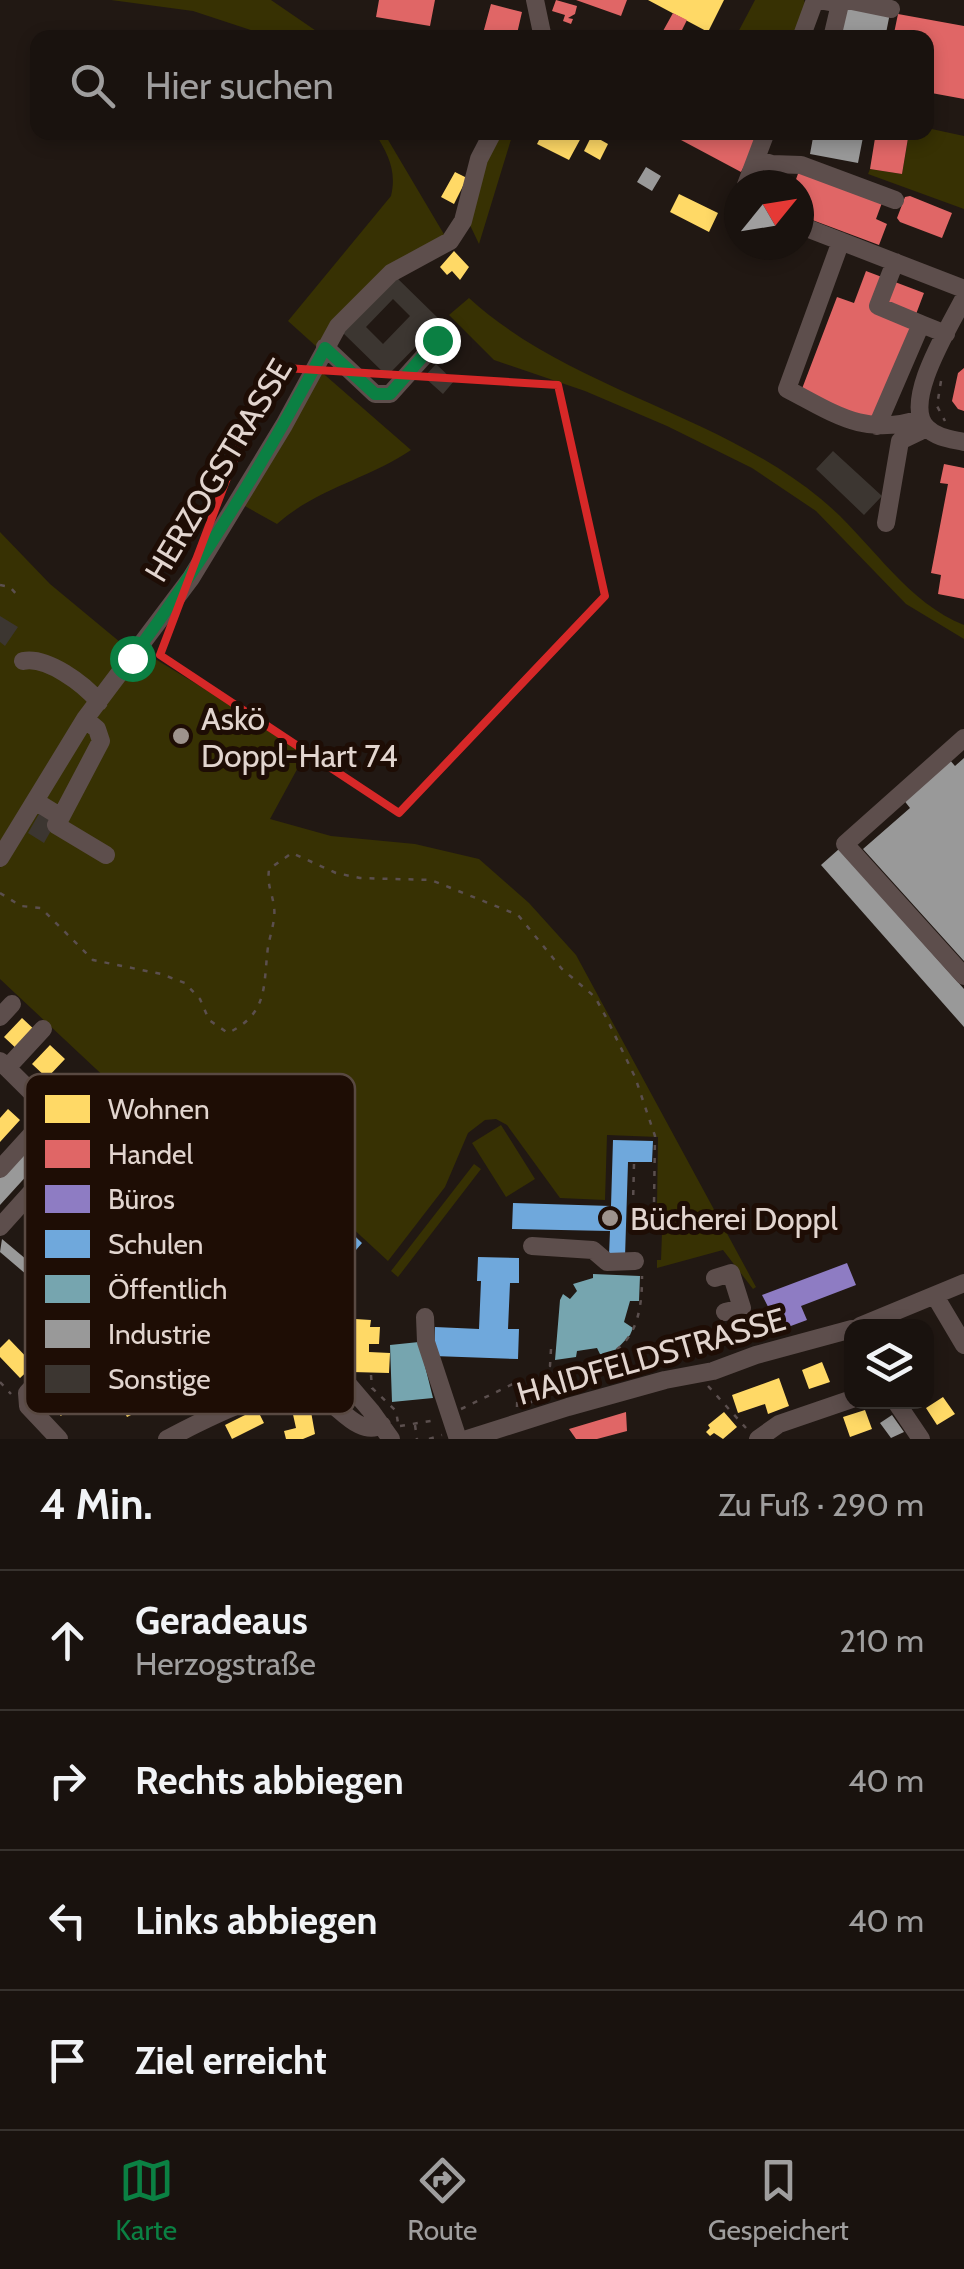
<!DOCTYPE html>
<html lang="de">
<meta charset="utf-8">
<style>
:root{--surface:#19120e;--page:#221b17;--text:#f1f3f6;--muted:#9f9e9e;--line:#37322e;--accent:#0b8043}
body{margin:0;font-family:Cabin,sans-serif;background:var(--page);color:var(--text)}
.controls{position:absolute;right:30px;bottom:30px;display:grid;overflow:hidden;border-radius:20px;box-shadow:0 5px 15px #0003}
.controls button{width:90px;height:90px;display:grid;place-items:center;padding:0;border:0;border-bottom:2px solid var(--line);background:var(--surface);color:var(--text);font:50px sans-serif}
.compass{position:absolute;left:724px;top:170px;width:90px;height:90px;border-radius:50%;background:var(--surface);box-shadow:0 5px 15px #0003;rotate:60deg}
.stop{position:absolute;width:30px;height:30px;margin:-22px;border:8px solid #0b8043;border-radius:50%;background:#fff}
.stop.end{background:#0b8043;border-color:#fff;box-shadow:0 2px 10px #0008}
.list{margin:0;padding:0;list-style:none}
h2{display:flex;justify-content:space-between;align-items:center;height:130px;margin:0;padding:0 40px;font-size:42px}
h2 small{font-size:32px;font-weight:400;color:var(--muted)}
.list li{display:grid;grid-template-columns:65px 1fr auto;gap:30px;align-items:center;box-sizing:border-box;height:140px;padding:0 40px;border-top:2px solid var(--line)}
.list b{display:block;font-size:38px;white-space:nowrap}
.list p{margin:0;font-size:32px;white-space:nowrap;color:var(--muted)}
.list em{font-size:32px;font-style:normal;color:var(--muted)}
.icon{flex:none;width:55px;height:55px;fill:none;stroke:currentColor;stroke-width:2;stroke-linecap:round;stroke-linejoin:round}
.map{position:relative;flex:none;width:964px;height:1439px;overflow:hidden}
.search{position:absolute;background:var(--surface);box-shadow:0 5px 15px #0003;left:30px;right:30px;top:30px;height:110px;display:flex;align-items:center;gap:25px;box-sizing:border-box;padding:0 35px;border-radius:20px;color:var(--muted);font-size:38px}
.sheet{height:690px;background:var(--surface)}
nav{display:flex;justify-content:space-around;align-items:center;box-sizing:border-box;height:140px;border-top:2px solid var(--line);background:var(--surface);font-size:28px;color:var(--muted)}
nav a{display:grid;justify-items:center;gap:5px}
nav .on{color:var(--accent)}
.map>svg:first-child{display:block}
.green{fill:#373103}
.homes{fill:#ffd966}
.shops{fill:#e06666}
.offices{fill:#8e7cc3}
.schools{fill:#6fa8dc}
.public{fill:#76a5af}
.industry{fill:#999}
.building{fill:#3c3631;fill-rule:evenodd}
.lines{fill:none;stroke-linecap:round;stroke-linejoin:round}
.path{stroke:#5b4f4e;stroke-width:2.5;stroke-dasharray:5 8;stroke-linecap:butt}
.minor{stroke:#5d4e4c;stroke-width:18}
.route{stroke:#0b8043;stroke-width:12}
.marked{fill:none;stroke:#d62828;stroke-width:8;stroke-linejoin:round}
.poi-dot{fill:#9e938d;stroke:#1e0d05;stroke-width:4}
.labels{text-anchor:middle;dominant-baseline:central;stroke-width:10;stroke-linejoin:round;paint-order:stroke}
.street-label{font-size:32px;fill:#e2d5cf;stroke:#1e0d05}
.poi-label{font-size:32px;fill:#e2d5cf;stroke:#1e0d05;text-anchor:start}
.key{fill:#1e0d05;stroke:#594942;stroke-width:2.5}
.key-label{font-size:28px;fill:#e2d5cf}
</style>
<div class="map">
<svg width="964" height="1439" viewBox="0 0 964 1439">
<rect width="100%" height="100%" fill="#211813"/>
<path class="green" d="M111,0h160l54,37h-53l-79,-26z
M755,0h49l2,6 -10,31 -61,1z
M927,128l37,8v73l-96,-35 2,-5 32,5 7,-41 17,-1z
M375,133h9l61,103c-61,34 -89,51 -127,112l-30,-27 103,-125c6,-25 -3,-42 -16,-63z
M498,133h15l-34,111 -10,-21 12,-54z
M469,298c101,92 247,114 352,201 49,40 83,102 143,126v14l-58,-35 -90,-93 -64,-43 -85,-42 -82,-35 -91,-31 -45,-45z
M318,369l93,81c-43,29 -95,39 -134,74l-34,-19z
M0,532l50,52 82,68 -95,152 105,-153 165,100 -37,68 61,17 84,8 64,15 50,44 47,52 180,332 -3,2 -30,-39 -66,18v-8h4l2,-54 -6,-1 1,-68 -51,-2 -2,65 -45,-2 -53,-73 -11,-6 -11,1 -17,13 -23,54 -57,74 -91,-84 -35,39 -103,-88 -159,-149v-111l12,-21 -12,3z
M501,1125l34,54 -29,18 -34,-54z
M474,1164l7,5 -83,108 -7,-6z"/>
<path class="homes" d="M648,0h76l-16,32z
M543,132h48l-3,7 -6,-3 -13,24 -32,-16z
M592,135l16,9 -8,16 -16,-9z
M455,172l12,6 -13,26 -13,-7z
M679,194l39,19 -9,19 -39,-20z
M454,251l15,16 -9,13 -8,-9 -5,4 -7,-8z
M22,1018l15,14 -18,19 -15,-14z
M50,1045l15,14 -18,19 -15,-14z
M8,1109l12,11 -20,22v-24z
M355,1319l16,1 -1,7h10l-1,17h-10v8l21,1 -1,20 -37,-1z
M9,1339l25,26 -14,13 -20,-21v-9z
M822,1362l8,20 -21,7 -7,-19z
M779,1378l10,28 -21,8 -3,-10 -27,9 -6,-18z
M128,1387l7,15 4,-2 4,9 -16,8 -12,-23z
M57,1388l10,13 -3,3 4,4 -7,8 -16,-14z
M943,1397l12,17 -18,11 -11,-17z
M310,1406l5,28 -12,5h-17l-2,-8 12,-3 -4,-18z
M257,1409l7,14 -32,16 -7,-14z
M865,1410l7,19 -22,8 -7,-20z
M724,1412l13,15 -14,12 -9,-6 -4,3 -4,-4 4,-4 -2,-3z"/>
<path class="shops" d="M379,0h56l-5,26 -54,-9z
M556,0l21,6 -2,8 -7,4 5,1 -2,5 -8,-3 2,-6 -13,-4z
M576,0h51l-6,16z
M491,4l31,8 -6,26 -34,-1z
M673,13l14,7 -9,18h-14l3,-6 -4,-1z
M898,14l66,12v73l-38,-7v-54h-33z
M666,132h78l14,8 -17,32z
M876,132h33l-7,42 -32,-5z
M800,168l83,32 -7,19 11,5 -8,21 -80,-30v-30h-5z
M910,196l42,17 -10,25 -42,-16 -3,-4 8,-21z
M866,271l58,22 -49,130 -75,-29 37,-97 17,6z
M964,368v43l-6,-2 -6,-8 6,-28z
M944,464l20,4v131l-26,-5 3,-19 -10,-2 17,-89 -8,-1z
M626,1412l1,19 -30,8h-21l-7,-10z"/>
<path class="offices" d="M847,1263l9,22 -55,21 6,14 -27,10 -18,-35z"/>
<path class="schools" d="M613,1140l40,1 -1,21h-24l-3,95 -16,-1 1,-25 -98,-2 1,-26 98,3z
M312,1195l50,48 -6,7 -4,-4 -19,19 -39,-39 14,-15 -6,-6z
M478,1257l41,1v25h-9l-2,46h11l-1,30 -84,-3 1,-29 44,2 2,-48h-4z"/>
<path class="public" d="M593,1274l47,2 -1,25h-9l-6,21 9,6 -3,7 -15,16 -13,7 -5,-10 -20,3 -1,6 -21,3 5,-60 3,-6 7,5 7,-8 -4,-7 20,-6z
M419,1342l14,56 -41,4 -2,-57z"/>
<path class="industry" d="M848,5l42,8 -5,25h-46z
M814,132h50l-6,31 -48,-9z
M646,167l15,9 -9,15 -15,-9z
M964,758v203l-101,-112 47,-41 -7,-9 46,-40 6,7z
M839,849l125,140v38l-143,-162z
M27,1148l14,12 -41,45v-27z
M90,1197l9,7 -65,77 -34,-29 2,-13 31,26z
M892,1415l12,17 -13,6 -11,-15z"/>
<path class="building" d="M395,276l46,45 -54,55 -46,-45zM393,299l17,17 -27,28 -17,-17z
M436,364l18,17 -11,13 -19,-17z
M833,451l49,45 -18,19 -48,-46z
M0,616l18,11 -13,19 -5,-4z
M40,812l13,8v7l-9,16 -16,-10z"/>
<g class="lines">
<path class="path" d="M731,212l8,7
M941,381l-4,25 8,15
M0,585l10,2 8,9
M0,893l21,13 20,2 52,52 68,14 24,9 15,16 9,21 19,13c41,-20 35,-47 40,-86 2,-12 8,-28 6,-40 -2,-16 -7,-20 -5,-38l23,-16 44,20 24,5 71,2 87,35 44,54 33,28 12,22 28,58 20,59 -1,68 -4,6
M634,1164l-1,40 4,6
M730,1329l17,-5
M551,1349l-1,17 5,-1 1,5
M371,1375l1,13 24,23 2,12
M0,1382l11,12
M708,1386l38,42
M528,1404l19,-12 29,-3
M517,1407l1,-26c72,-22 125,-11 124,-105
M461,1409l56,-27
M415,1425l2,14
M400,1426l36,-6
M429,1439l13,-4"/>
<path class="minor" d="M535,0l8,38
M819,0l21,4 -8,34
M847,0l44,9
M801,38l14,-38
M756,159l16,5 29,1 94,35
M746,185l20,-53
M799,225l165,64
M841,241l-54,148c48,25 78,48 133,30
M895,262l-17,44 43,18
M964,298c-14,28 -63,105 -37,130 10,10 24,11 37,14
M325,347l50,47h15l45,-50 3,-9 -3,-8
M877,426l44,-102 25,10
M886,523l14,-82 27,-13
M23,661c24,-5 61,23 76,41
M964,738l-119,106 119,132
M35,801l26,16 -5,8 50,30
M61,817l40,-76 -4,-12 -12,-10
M0,858l85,-139 106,-141 93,-153 54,-99 53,-53 59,-32 13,-20 16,-62 14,-27
M0,1017l12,-13
M0,1061l142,141 42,35 105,78 82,96 20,28
M7,1068l36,-39
M0,1169l51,-56
M0,1227l45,-50
M532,1246l61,4 14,12 28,-1
M715,1278l16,-5 11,35 -17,4
M935,1296l29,49
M425,1317l1,25 32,97
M860,1326l104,-43
M324,1355l21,-17
M896,1402l25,37
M59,1439l-31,-33 -1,-13 93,-102 117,101 4,12
M167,1439c37,-19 98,-52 141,-48 26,3 46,48 74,34
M467,1439l101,-32 97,-27 48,-9 43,-16 96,-26
M758,1439l21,-15 73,-25"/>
</g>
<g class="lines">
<path class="route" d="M132,658c73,-99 136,-202 193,-310l50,46h15l47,-54"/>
</g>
<path class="marked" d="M269,367l289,18 47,211 -206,217 -239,-158z"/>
<g class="poi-dot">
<circle cx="181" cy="736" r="10"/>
<circle cx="610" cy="1218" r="10"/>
</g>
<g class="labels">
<g class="street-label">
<text transform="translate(218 470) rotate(-59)">HERZOGSTRASSE</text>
<text transform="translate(651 1356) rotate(-16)">HAIDFELDSTRASSE</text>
</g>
<g class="poi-label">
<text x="201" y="718">Askö<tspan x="201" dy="37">Doppl-Hart 74</tspan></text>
<text x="630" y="1218">Bücherei Doppl</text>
</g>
</g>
<rect x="25" y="1074" width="330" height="340" rx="15" class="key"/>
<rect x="45" y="1095" width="45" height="28" fill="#ffd966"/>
<rect x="45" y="1140" width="45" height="28" fill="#e06666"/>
<rect x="45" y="1185" width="45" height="28" fill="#8e7cc3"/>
<rect x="45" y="1230" width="45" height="28" fill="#6fa8dc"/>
<rect x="45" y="1275" width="45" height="28" fill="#76a5af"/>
<rect x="45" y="1320" width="45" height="28" fill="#999"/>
<rect x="45" y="1365" width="45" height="28" fill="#3c3631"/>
<g class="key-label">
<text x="108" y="1119">Wohnen</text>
<text x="108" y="1164">Handel</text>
<text x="108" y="1209">Büros</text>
<text x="108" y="1254">Schulen</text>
<text x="108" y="1299">Öffentlich</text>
<text x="108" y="1344">Industrie</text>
<text x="108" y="1389">Sonstige</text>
</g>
</svg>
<div class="controls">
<button><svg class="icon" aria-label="layers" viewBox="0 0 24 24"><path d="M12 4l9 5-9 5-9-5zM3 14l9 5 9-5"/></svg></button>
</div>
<svg class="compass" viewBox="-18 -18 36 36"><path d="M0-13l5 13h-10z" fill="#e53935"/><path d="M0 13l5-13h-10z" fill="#9f9e9e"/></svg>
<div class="stop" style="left:132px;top:658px"></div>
<div class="stop end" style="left:437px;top:340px"></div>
<div class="search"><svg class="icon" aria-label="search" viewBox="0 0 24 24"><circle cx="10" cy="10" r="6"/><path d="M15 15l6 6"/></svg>Hier suchen</div>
</div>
<section class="sheet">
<h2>4 Min.<small>Zu Fuß · 290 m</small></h2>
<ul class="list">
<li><svg class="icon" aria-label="ahead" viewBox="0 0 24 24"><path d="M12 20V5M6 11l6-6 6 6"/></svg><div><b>Geradeaus</b><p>Herzogstraße</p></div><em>210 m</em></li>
<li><svg class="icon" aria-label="right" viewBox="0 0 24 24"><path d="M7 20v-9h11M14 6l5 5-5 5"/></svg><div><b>Rechts abbiegen</b></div><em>40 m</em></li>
<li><svg class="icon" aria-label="left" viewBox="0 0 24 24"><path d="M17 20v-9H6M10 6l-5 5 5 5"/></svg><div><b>Links abbiegen</b></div><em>40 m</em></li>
<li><svg class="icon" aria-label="arrive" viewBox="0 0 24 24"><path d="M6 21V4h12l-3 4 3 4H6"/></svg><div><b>Ziel erreicht</b></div></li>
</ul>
</section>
<nav>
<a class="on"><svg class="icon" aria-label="map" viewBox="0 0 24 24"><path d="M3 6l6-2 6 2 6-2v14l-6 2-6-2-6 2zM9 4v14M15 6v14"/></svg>Karte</a>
<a><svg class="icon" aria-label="directions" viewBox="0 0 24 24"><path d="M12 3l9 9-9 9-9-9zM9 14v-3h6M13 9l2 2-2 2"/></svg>Route</a>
<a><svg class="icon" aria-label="saved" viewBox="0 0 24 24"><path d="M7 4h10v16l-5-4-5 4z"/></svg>Gespeichert</a>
</nav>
